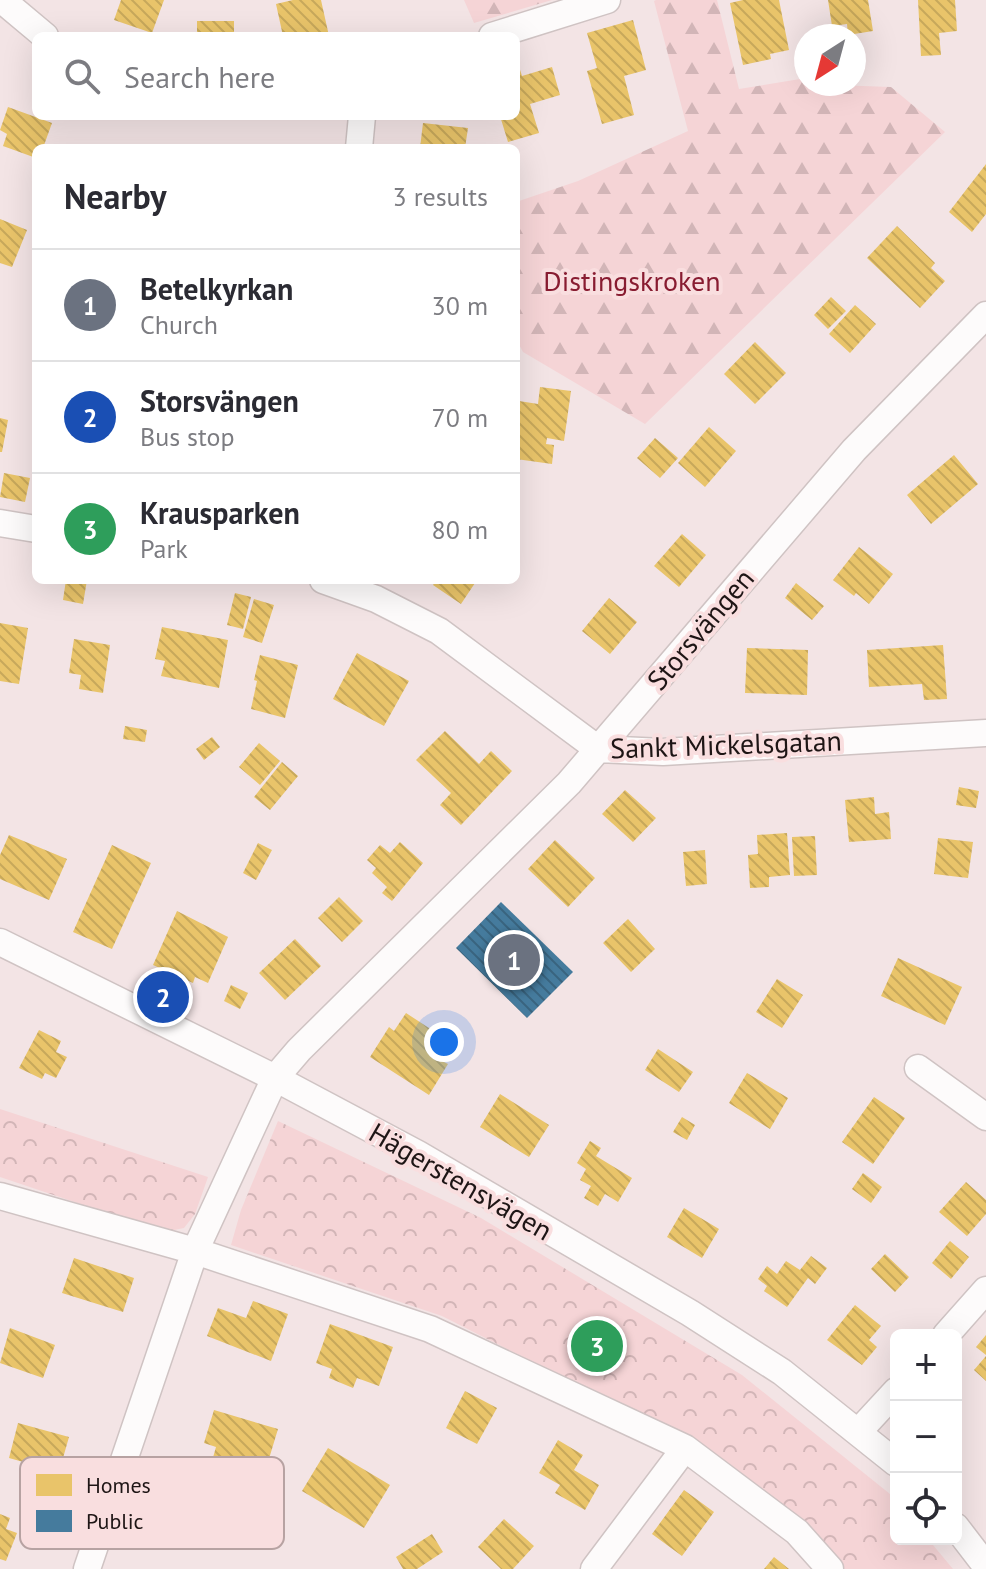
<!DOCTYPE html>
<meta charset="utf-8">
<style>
:root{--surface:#fff;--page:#f2f2f3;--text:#2b2b33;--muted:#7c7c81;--line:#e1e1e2;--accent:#695d5e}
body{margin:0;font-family:"PT Sans",sans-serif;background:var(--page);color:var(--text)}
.controls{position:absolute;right:24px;bottom:24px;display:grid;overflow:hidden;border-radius:12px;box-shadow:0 8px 32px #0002}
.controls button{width:72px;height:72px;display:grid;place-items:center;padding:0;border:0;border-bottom:2px solid var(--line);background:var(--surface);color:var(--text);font:40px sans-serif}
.compass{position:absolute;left:794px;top:24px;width:72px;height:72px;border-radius:50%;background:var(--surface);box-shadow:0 8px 32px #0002;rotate:216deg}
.you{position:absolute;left:444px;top:1042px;width:28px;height:28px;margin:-20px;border:6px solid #fff;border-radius:50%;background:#1a73e8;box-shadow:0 0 0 12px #1a73e833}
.badge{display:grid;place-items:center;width:52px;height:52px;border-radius:50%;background:var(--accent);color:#fff;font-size:26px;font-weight:700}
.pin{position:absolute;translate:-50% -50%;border:4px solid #fff;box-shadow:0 2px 8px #0006}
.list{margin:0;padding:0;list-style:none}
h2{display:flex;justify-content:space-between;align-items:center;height:104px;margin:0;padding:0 32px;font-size:34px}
h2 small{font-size:26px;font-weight:400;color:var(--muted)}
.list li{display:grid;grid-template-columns:52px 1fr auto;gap:24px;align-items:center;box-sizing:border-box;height:112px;padding:0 32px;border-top:2px solid var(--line)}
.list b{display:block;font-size:30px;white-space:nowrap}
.list p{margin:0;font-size:26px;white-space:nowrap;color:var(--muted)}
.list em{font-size:26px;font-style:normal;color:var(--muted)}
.icon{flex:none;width:44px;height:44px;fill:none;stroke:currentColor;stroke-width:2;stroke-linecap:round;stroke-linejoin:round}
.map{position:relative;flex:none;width:986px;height:1569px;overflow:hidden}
.search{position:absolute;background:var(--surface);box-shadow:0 8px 32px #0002;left:32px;top:32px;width:488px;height:88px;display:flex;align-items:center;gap:20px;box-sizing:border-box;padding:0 28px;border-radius:12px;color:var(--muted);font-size:30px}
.panel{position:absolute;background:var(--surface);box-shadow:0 8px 32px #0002;left:32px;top:144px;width:488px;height:440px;border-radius:12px}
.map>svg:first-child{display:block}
.forest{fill:url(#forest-firs)}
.park{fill:url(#park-crowns)}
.homes{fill:url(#homes-back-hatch)}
.public{fill:url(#public-back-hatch)}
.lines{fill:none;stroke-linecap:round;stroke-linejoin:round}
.minor-casing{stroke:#cfc3c3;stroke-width:29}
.minor{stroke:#fdfbfb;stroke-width:26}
.labels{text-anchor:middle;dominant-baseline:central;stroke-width:8;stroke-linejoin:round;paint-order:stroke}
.park-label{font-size:28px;fill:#881c31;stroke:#f9dedf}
.street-label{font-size:28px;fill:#1e1515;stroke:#f9dedf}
.key{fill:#f9dedf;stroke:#b7a2a2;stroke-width:2}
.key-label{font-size:22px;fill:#1e1515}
</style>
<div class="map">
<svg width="986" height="1569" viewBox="0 0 986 1569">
<defs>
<pattern id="forest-firs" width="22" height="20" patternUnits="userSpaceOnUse" patternTransform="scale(2)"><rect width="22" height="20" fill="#f5d4d6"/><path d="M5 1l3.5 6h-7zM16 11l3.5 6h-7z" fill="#d2b5b7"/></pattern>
<pattern id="park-crowns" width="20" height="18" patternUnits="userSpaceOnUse" patternTransform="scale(2)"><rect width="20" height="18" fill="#f5d4d6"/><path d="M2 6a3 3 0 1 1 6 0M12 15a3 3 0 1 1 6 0" fill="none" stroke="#d2b5b7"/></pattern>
<pattern id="homes-back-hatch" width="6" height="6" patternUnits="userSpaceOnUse" patternTransform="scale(2)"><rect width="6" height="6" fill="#e9c46a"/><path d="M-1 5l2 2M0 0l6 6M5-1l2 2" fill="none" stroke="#c7a85b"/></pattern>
<pattern id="public-back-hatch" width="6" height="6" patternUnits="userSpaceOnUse" patternTransform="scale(2)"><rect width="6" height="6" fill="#457b9d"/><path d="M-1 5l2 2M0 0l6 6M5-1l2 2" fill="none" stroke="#39647f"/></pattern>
</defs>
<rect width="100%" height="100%" fill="#f3e4e5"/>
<path class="forest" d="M464,0h88l-78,23z
M656,0h61l22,89 61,-10 6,1v4l85,3 54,45 -300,292 -122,-72 -7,-13v-137l62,-21 110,-50 -34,-130z"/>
<path class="park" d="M0,1109l208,68 -13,37 -11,14 -20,4 -164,-55z
M278,1121l203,97 261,157 148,119 6,7v38h32l25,30h-112l-152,-128 -247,-125 -211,-71 10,-35z"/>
<path class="homes" d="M121,0h43l-12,33 -38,-13z
M293,0h28l8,36h-46l-7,-32z
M743,0h36l10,50 -19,4 1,5 -28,6 -13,-62z
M828,0h40l5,31 -25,4 -1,-11 -15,2z
M918,0h37l2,31 -18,2 2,22 -20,1z
M633,20l13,50 -22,6 10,39 -32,9 -15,-53 10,-3 -10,-35z
M197,21h37v15h-37z
M516,57l6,19 30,-9 8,28 -30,9 9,29 -31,9 -8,-26h16z
M8,107l44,16 -9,25h-7v10l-33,-12 4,-12 -7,-4z
M423,123l45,5 -3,20h-45z
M986,164v50l-14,18 -23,-20z
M0,219l27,11 -15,37 -12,-4z
M897,226l38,37 -4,5 14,13 -25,27 -53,-50z
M831,297l15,14 -18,18 -14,-14z
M855,305l21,19 -26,29 -21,-19z
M755,342l31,31 -31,31 -31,-30z
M540,387l31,4 -7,50 -17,-3 -1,6 8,1 -2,19 -36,-5 3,-58 19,3z
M0,418l8,2 -6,32h-2z
M709,427l27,24 -31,36 -27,-24z
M655,438l23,20 -18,20 -23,-20z
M954,455l24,29 -47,40 -24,-29z
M4,473l26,5 -5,24 -25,-5z
M682,534l24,21 -27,32 -25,-21z
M859,547l34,27 -24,30 -13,-11 -2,3 -21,-16z
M66,580h21l-4,24 -20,-4z
M436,580h41l-16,24 -28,-19z
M796,583l28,23 -12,14 -27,-22z
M235,593l16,4 -8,32 -16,-4z
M609,598l28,24 -27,32 -28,-23z
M254,599l20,6 -12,38 -19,-6z
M0,623l28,5 -9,56 -19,-3z
M162,627l66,13 -9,48 -58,-12 4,-15 -10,-2z
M74,639l36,6 -7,48 -24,-4 2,-14 -12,-2z
M943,645l4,54 -23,1 -2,-16 -53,3 -2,-37z
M747,648l61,2 -1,45 -62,-2z
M357,653l52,28 -25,45 -51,-27z
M260,655l38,10 -13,53 -34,-9 6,-28 -3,-1z
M125,726l22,4 -2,12 -22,-3z
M445,731l34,33 12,-13 21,20 -51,54 -21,-20 11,-12 -35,-33z
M212,737l8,10 -16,13 -8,-11z
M259,743l21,18 -20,24 -21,-18z
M282,762l16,14 -28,34 -16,-13z
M959,787l20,4 -3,17 -20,-3z
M625,790l31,28 -23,24 -31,-28z
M874,797l1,17 14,-2 2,27 -42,3 -4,-42z
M787,833l3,42 -21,2v10l-19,1 -2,-33 10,-1 -1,-19z
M9,835l58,24 -18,41 -49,-21v-24z
M815,836l2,39 -23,1 -2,-39z
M938,838l35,4 -5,36 -34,-4z
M555,840l40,38 -27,29 -40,-38z
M400,842l23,21 -31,38 -10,-8 5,-6 -15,-14 4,-5 -9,-8 13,-15 10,8z
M258,843l14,7 -16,30 -13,-7z
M112,845l39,18 -39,86 -39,-17z
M705,850l2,34 -21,2 -3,-34z
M339,897l24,24 -21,21 -24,-24z
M177,911l51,26 -20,46 -13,-6 -2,6 -40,-18z
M628,919l27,30 -24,23 -28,-29z
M295,939l26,27 -36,34 -26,-27z
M898,958l64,29 -17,38 -64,-29z
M777,979l26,16 -21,33 -26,-16z
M231,985l17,8 -8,16 -16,-8z
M406,1013l49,32 -11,17 4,2 -19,31 -59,-38 19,-30 5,4z
M39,1030l22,11 -5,11 11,5 -11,21 -11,-5 -3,6 -23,-11z
M658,1049l35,23 -14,20 -34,-22z
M747,1073l41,25 -18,31 -41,-26z
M500,1094l49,31 -20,32 -49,-30z
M874,1097l31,21 -32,46 -31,-22z
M682,1117l13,8 -8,15 -14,-8z
M590,1141l11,7 -5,8 36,22 -14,24 -13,-8 -7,12 -14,-8 7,-12 -11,-6 6,-11 -9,-6z
M863,1173l19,14 -11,16 -19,-14z
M966,1182l20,18v14l-19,22 -28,-24z
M684,1208l35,21 -17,29 -35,-21z
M950,1241l19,16 -18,22 -19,-16z
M885,1254l24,23 -14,15 -24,-23z
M811,1256l16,12 -12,16 -7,-6 -21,29 -23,-16 3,-5 -9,-7 9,-13 10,8 9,-13 14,9z
M74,1258l60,20 -11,34 -61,-19z
M253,1301l35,13 -17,47 -64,-25 11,-28 28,10z
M855,1305l26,21 -12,14 8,7 -15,18 -35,-25z
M330,1324l63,23 -14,39 -22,-8 -4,10 -24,-10 3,-9 -16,-6z
M10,1328l45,17 -12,33 -43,-15z
M986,1335v20l-10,-8z
M986,1356v25l-12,-11z
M465,1391l32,17 -20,36 -31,-16z
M214,1410l64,19 -10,33 13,5 -7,20 -64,-19 6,-21 -12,-4z
M18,1423l51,14 -6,21 -7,-2 -4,14 -43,-12z
M558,1440l25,15 -9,15 25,15 -14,25 -30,-17 5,-8 -21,-12z
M328,1448l62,37 -26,43 -62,-37z
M684,1490l30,22 -32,44 -30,-22z
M0,1514l10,4 -4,11 11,4 -11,28 -6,-2z
M504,1519l30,27 -21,23h-12l-23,-22z
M432,1534l11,18 -26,17h-14l-7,-12z
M774,1557l15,12h-25z"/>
<path class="public" d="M501,902l72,70 -46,46 -71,-70z"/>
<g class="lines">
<g class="minor-casing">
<path id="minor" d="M2,0l43,36
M492,36l115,-36
M359,148l3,-32
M0,523l36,6
M323,580l53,19 63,32 159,118 65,3 323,-19
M0,942l275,136 143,76 272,159 92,59 114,91
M918,1068l68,49
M0,1196l195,55 235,78 255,119 112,84 33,37
M946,1335l40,-45
M859,1431l37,-40
M956,1527l30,39
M87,1569l108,-318 80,-173 24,-28 270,-267 285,-333 132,-135
M594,1569l91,-121"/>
</g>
<use href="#minor" class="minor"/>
</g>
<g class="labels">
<g class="park-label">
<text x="632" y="280">Distingskroken</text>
</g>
<g class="street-label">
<text transform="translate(700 629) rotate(-50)">Storsvängen</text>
<text transform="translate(726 744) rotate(-2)">Sankt Mickelsgatan</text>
<text transform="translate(461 1181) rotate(30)">Hägerstensvägen</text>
</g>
</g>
<rect x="20" y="1457" width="264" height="92" rx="12" class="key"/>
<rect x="36" y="1474" width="36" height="22" fill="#e9c46a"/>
<rect x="36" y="1510" width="36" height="22" fill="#457b9d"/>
<g class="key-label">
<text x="86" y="1493">Homes</text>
<text x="86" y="1529">Public</text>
</g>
</svg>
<div class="controls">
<button>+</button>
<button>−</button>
<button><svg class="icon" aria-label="locate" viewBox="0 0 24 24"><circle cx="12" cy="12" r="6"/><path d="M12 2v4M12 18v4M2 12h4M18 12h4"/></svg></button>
</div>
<svg class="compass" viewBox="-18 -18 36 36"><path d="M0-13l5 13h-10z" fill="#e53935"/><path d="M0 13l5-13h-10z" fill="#7c7c81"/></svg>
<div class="you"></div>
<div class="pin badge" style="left:514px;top:960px;background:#6b7280">1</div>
<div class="pin badge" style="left:163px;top:997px;background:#1a4fb4">2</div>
<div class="pin badge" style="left:597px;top:1346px;background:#2e9e5b">3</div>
<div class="search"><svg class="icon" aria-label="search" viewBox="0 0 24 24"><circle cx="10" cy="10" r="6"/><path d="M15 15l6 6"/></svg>Search here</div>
<section class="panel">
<h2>Nearby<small>3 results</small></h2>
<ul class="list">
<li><span class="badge" style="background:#6b7280">1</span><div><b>Betelkyrkan</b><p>Church</p></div><em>30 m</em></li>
<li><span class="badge" style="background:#1a4fb4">2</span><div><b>Storsvängen</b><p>Bus stop</p></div><em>70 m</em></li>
<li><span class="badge" style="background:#2e9e5b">3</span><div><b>Krausparken</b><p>Park</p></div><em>80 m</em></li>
</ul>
</section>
</div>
